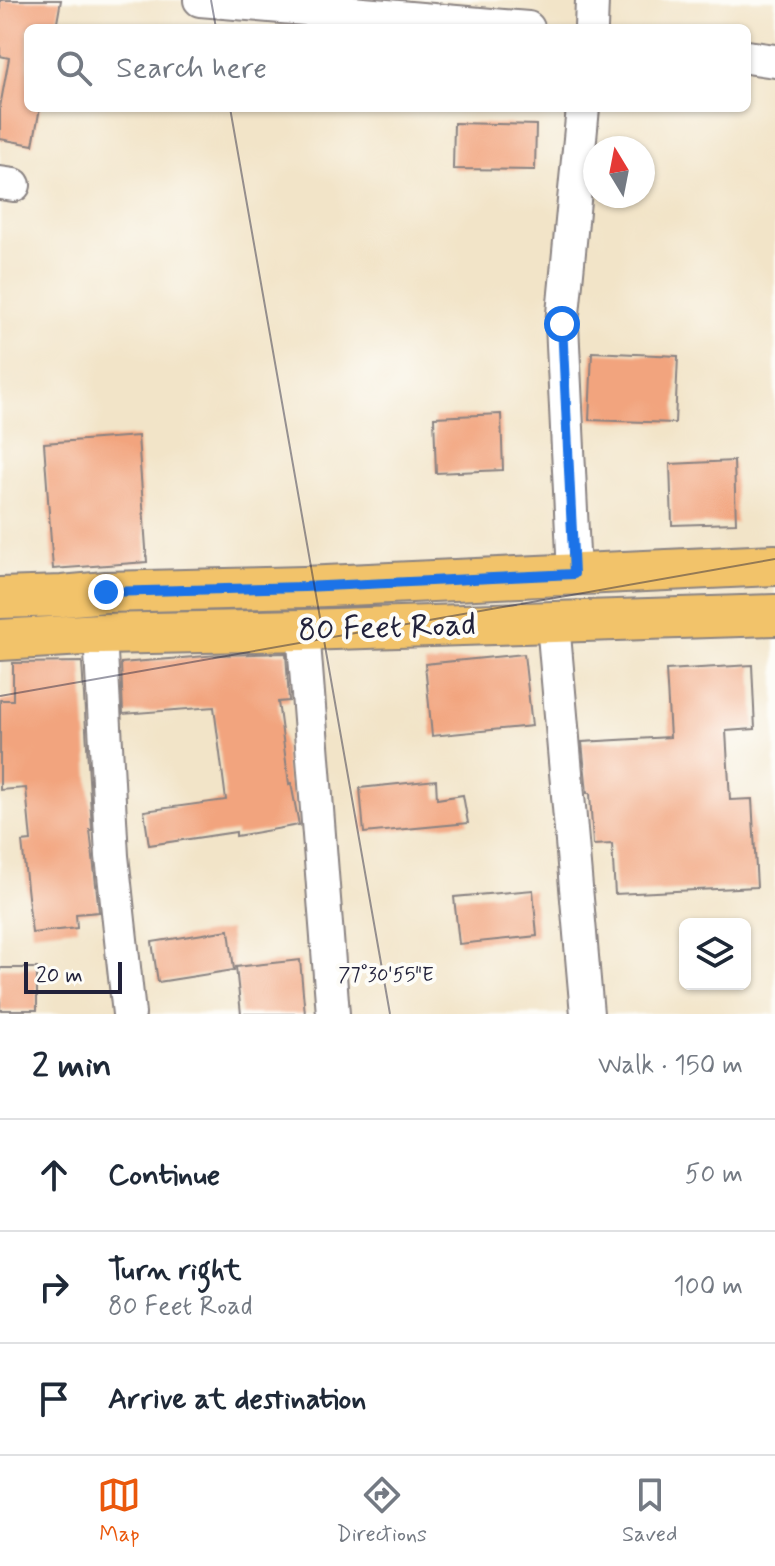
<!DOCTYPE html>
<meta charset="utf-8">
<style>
:root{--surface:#fff;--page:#f2f2f3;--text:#1f2937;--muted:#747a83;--line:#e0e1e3;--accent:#ea580c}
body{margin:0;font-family:Mynerve,sans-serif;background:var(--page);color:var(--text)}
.controls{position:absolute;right:24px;bottom:24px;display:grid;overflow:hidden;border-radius:12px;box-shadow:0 2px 6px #0004}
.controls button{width:72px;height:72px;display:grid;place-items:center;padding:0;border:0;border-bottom:2px solid var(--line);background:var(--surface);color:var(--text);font:40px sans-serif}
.compass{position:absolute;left:583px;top:136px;width:72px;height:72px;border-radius:50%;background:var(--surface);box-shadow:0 2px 6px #0004;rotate:350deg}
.scale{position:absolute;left:24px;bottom:20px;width:98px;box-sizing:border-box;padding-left:8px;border:4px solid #22223b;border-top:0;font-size:22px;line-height:28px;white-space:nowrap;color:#22223b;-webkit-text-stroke:6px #fdfcf7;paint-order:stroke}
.stop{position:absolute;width:24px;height:24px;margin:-18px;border:6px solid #1a73e8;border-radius:50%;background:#fff}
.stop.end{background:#1a73e8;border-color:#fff;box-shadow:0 2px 8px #0008}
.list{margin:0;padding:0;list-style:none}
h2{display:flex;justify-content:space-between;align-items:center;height:104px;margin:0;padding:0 32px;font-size:34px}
h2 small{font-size:26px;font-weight:400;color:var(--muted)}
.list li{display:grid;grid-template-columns:52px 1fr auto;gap:24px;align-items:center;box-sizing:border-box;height:112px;padding:0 32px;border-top:2px solid var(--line)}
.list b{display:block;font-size:30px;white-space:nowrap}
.list p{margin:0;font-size:26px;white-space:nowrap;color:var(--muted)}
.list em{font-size:26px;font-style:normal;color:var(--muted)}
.icon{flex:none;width:44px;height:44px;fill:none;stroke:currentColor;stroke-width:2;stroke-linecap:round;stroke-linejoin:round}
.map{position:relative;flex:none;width:775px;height:1014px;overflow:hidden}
.search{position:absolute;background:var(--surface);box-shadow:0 2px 6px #0004;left:24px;right:24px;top:24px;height:88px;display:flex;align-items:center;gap:20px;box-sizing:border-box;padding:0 28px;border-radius:12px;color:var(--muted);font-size:30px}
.sheet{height:440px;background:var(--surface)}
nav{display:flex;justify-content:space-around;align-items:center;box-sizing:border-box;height:112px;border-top:2px solid var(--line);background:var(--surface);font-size:22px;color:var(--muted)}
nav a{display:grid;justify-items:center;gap:4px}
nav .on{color:var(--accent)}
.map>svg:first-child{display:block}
.building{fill:#f2a47e}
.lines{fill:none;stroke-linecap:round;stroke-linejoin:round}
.minor-casing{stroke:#8a8382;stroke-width:36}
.major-casing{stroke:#8a8382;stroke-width:44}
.minor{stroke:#fff;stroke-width:32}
.major{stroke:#f2c36a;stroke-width:40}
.route{stroke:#1a73e8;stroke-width:10}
.ticks{fill:none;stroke:#22223b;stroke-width:2;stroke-opacity:0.45}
.labels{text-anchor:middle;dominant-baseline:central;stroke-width:8;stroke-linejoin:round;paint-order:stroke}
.street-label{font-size:32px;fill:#22223b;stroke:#fdfcf7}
.ticks-label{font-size:20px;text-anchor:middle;fill:#22223b;stroke:#fdfcf7;stroke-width:8;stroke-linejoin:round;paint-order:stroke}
</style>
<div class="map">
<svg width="775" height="1014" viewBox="0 0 775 1014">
<rect width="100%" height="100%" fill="#fdfcf7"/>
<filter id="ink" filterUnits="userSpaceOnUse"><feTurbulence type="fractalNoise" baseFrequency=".0125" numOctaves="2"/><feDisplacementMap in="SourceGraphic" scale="16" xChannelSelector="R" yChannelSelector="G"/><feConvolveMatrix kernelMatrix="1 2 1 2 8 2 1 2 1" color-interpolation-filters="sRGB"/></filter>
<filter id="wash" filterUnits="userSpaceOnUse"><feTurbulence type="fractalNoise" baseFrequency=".006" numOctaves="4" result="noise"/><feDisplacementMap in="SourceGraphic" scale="32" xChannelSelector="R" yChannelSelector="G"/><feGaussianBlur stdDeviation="1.8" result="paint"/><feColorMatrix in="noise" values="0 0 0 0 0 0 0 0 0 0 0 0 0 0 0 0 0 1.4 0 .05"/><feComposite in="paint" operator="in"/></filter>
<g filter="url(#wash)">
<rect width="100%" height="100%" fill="#f2e4c8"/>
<g id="blocks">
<path class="building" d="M0,0h61l-5,28h-28v80h12l-7,37 -33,-6v-32l9,-49 -9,-2z
M454,123l82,2 -1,45 -82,-1z
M592,352l86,4 -3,67 -86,-3z
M501,414l2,56 -67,3 -2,-56z
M138,436l9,126 -94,7 -9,-126z
M734,461l2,62 -64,2 -2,-61z
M286,653l3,48 -11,1 11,82 2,-1 8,42 -63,11v-4l-87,13 -5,-34 82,-11 -12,-93 -91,7 -2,-51 98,-8z
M524,654l8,72 -100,10 -7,-72z
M82,662l10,168h-2l9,82 -23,2 1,14 -45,5 -10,-91 9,-1 -5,-53 -26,2v-90h13v-37z
M752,665l3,64 -29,2 4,69 22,-1 5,88 -142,7 -3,-50 -19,1 -3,-52h-3l-5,-51 88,-5 -4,-67z
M436,780l1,19 26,-4 5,28 -104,10 -4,-45z
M533,890l4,46 -78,8 -5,-47z
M229,930l5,40 -76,12 -6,-40z
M300,960l5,54h-64l-5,-47z
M0,968h37v42h-37z"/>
</g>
</g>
<g filter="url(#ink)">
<use href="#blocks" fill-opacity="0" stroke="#8a8382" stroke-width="2"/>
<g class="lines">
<g class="minor-casing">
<path id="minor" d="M200,0l328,28
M591,28l1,-28
M747,57l28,4
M0,183l14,2
M574,574l-12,-250 21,-216
M553,623l34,391
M303,630l30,384
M100,634l12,222 17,158"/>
</g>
<g class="major-casing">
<path id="major" d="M0,598l62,-2 44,-4 198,-5 471,-22
M0,640l100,-6 203,-4 472,-15"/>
</g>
<use href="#minor" class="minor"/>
<use href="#major" class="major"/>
</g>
</g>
<g class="lines" filter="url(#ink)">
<path class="route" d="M106,592l198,-5 270,-13 -12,-250"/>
</g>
<path class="ticks" d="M211,0l5,28M230,108l160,906M0,696l775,-137"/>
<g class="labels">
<g class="street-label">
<text transform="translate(387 628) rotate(-2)">80 Feet Road</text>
</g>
</g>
<g class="ticks-label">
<text x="386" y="981">77°30'55"E</text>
</g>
</svg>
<div class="controls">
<button><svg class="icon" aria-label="layers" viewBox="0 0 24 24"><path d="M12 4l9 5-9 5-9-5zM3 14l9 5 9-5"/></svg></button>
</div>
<svg class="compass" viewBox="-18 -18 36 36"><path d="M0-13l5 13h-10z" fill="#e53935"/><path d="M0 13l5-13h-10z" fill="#747a83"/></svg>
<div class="scale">20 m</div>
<div class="stop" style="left:562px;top:324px"></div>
<div class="stop end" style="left:106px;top:592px"></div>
<div class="search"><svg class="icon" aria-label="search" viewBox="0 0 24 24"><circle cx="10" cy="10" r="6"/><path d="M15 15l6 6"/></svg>Search here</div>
</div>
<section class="sheet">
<h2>2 min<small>Walk · 150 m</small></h2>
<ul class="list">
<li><svg class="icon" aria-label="ahead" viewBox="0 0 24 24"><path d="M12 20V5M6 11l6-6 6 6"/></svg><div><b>Continue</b></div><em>50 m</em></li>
<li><svg class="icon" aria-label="right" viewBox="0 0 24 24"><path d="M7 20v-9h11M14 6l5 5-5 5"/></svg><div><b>Turn right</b><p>80 Feet Road</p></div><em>100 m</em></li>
<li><svg class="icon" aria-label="arrive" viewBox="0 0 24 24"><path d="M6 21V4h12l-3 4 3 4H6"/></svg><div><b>Arrive at destination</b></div></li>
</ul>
</section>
<nav>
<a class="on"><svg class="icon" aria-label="map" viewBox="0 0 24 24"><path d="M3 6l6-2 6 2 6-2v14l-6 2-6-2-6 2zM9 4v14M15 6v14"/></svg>Map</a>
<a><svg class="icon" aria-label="directions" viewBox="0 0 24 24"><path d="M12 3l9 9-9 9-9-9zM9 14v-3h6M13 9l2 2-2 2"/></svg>Directions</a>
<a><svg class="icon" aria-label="saved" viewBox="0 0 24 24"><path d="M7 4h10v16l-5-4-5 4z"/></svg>Saved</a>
</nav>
